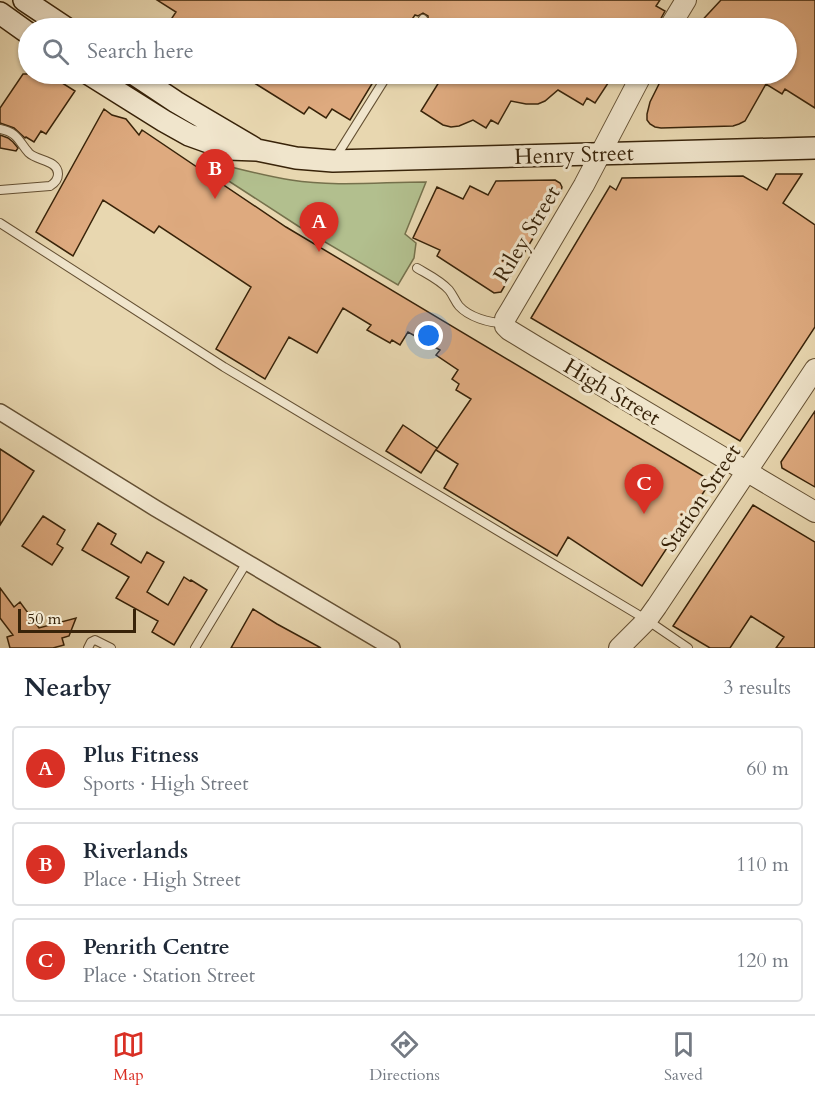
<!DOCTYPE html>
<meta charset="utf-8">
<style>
:root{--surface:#fff;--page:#f6f6f7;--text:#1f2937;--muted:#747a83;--line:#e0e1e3;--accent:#d93025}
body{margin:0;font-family:Cardo,serif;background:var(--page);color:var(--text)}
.scale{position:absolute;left:18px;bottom:15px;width:118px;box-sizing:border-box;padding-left:6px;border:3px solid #382309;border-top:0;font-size:16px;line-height:21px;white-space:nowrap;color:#382309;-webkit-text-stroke:4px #f0e5cc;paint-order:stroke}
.you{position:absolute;left:429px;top:336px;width:21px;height:21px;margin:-15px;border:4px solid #fff;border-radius:50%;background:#1a73e8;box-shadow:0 0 0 9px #1a73e833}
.badge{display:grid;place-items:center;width:39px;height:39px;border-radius:50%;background:var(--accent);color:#fff;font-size:20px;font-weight:700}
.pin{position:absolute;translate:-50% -50px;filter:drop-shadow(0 2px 3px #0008)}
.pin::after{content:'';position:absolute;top:32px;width:21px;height:18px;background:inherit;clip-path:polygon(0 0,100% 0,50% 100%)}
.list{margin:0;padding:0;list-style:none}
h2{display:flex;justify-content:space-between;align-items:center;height:78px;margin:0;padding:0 24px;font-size:26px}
h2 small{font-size:20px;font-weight:400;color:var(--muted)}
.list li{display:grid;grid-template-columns:39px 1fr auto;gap:18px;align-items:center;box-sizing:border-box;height:84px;margin:0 12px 12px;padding:0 12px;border:2px solid var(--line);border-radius:6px}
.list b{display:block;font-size:22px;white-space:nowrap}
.list p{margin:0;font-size:20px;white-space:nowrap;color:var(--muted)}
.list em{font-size:20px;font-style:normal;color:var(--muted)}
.icon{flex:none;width:33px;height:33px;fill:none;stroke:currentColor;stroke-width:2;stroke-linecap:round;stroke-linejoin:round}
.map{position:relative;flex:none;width:815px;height:648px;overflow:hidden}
.search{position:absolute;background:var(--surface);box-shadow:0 2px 4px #0004;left:18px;right:18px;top:18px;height:66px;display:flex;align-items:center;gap:15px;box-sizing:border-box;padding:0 21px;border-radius:33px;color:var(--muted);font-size:22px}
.sheet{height:366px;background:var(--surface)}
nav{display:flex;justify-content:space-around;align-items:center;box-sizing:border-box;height:84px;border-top:2px solid var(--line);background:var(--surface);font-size:16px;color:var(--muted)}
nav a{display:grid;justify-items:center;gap:3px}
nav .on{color:var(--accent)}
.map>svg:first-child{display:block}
.green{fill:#b2bf8e;stroke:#75714c;stroke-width:1.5}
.building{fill:#deaa7f;stroke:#382309;stroke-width:1.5}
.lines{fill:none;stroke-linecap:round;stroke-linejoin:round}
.service-casing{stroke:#645033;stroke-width:10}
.minor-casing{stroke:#645033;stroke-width:18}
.tertiary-casing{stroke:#645033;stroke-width:22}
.secondary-casing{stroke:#382309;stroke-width:24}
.service{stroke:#f0e5cc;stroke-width:8}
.minor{stroke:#f0e5cc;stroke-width:15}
.tertiary{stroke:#f0e5cc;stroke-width:20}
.secondary{stroke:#f0e5cc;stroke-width:21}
.labels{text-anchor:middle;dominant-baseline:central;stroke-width:6;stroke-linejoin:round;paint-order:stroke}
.street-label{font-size:22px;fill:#382309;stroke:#f0e5cc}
</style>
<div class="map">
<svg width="815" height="648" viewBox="0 0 815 648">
<rect width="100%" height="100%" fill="#e8d7b0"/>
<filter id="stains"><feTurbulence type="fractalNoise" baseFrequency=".00333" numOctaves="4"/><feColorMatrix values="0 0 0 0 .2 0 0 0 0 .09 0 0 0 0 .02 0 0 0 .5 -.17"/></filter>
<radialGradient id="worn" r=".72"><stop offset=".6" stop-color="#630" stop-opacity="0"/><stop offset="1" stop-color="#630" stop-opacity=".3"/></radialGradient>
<path class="green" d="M231,167c20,5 40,10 60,13 44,7 91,2 135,2l-21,52 11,9 -2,15 -16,27 -100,-59 -74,-48z"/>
<path class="building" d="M157,0h503l-4,6 9,5 -6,11 -2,6h-219l-10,-6v-6l-5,-3 -5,3 -3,-1 -9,13h-224l-12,-7 6,-9z
M721,0h94v108l-30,-19 -3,5 -16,-10 -21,37 -6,3 -6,2 -72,2 -6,-1 -5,-3 -3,-4v-6l3,-12 14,-28h122v-46h-91z
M23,74h25l27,17 -29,43 -5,-3 -7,11 -8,-5 -1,1 -11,-10 -14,-5v-15z
M240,74h138l-28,46 -18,-11 -6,9 -17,-11 -5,7z
M444,74h170l-19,29 -8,-5 -4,7 -25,-15 -13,11 -7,3h-12l-15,-3 -13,23 -7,-4 -5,8 -13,-8 -14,6 -8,1 -8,-2 -22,-14z
M104,109l8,6 14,4 13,16 3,-5 144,97 422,252 1,5 -67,102 -74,-49 -11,19 -113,-68 14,-24 -22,-14 35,-51 -15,-9 3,-6 -7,-5 6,-9 -22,-15 4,-5 -32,-18 -8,13 -8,-5 -2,3 -23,-13 4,-5 -28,-17 -26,45 -28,-16 -24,42 -49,-30 35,-62 -92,-61 -5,7 -51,-33 -30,56 -37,-24z
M0,135l8,3 5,4 5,6 -2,3 -16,-3z
M776,174h26l-19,29 32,22v102l-75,114 -209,-123 79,-132 6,4 6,-12 121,-2 24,14z
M555,180l5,3 2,4 -1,4 -60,101 -7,1 -57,-37 3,-6 -27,-12 24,-51 26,12 7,-13 18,9 8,-14z
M815,411v76l-33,-19 -1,-6z
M403,425l34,23 -16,25 -35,-22z
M0,449l34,22 -34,54z
M753,505l62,37v106h-39l8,-11 -33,-21 -21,32h-20l-37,-22z
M43,516l22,14 -8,14 6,4 -11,17 -30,-19z
M98,523l18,11 -5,10 30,19 6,-11 17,10 -17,30 21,13 16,-28 6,4 1,-1 16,10 -33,55 -22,-13 6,-11 -42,-23 13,-21 -47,-27z
M0,588l14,19 6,-5 19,26 37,-10 -7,18 -7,2 2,7 -11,3h-43l-3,-11 6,-2 -13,-17z
M253,609l24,15 44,24h-90z"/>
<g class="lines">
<g class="service-casing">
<path id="service" d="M417,28l6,-9
M0,129c19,4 18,12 29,24 8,8 29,7 29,21 0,6 -3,9 -8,12l-50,4
M336,157l52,-83
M0,223l224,144 423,253 41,28
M417,268c10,6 23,12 32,22 4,5 6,11 10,16 10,11 30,17 44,17
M88,648l3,-6 4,-2 16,8
M195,648l52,-86"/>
</g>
<g class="minor-casing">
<path id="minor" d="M0,412l155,96 237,140"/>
</g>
<g class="tertiary-casing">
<path id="tertiary" d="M669,28l17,-28
M642,74l-58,111 -73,124 -6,10v7l4,4 28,17 278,165
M619,648l28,-28 10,-14 158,-237"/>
</g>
<g class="secondary-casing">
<path id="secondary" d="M24,0l42,28
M0,13l28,20
M89,74l75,47 25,14 39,14 29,1 39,8 37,3 482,-13
M134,74l42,28 78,46"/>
</g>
<use href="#service" class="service"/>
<use href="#minor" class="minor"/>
<use href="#tertiary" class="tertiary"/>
<use href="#secondary" class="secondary"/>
</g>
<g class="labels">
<g class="street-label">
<text transform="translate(574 155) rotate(-2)">Henry Street</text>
<text transform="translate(527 234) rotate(-59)">Riley Street</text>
<text transform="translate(612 392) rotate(31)">High Street</text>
<text transform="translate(701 498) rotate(-56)">Station Street</text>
</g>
</g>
<rect width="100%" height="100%" filter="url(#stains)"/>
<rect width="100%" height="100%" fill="url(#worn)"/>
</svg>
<div class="scale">50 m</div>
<div class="you"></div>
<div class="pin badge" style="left:319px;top:252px">A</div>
<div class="pin badge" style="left:215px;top:199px">B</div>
<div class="pin badge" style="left:644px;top:514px">C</div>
<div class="search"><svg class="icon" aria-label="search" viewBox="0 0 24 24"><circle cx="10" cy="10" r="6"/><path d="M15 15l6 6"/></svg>Search here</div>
</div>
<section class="sheet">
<h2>Nearby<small>3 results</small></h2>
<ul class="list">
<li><span class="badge">A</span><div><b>Plus Fitness</b><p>Sports · High Street</p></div><em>60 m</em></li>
<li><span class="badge">B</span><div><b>Riverlands</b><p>Place · High Street</p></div><em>110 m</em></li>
<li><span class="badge">C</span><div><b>Penrith Centre</b><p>Place · Station Street</p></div><em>120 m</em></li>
</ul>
</section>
<nav>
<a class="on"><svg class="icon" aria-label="map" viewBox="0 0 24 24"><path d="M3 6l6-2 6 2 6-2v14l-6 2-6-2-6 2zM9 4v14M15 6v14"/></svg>Map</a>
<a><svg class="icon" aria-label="directions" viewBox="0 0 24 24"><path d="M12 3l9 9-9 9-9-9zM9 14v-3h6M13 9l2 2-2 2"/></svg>Directions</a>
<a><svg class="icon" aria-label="saved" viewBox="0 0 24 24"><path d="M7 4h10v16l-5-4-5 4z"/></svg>Saved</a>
</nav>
